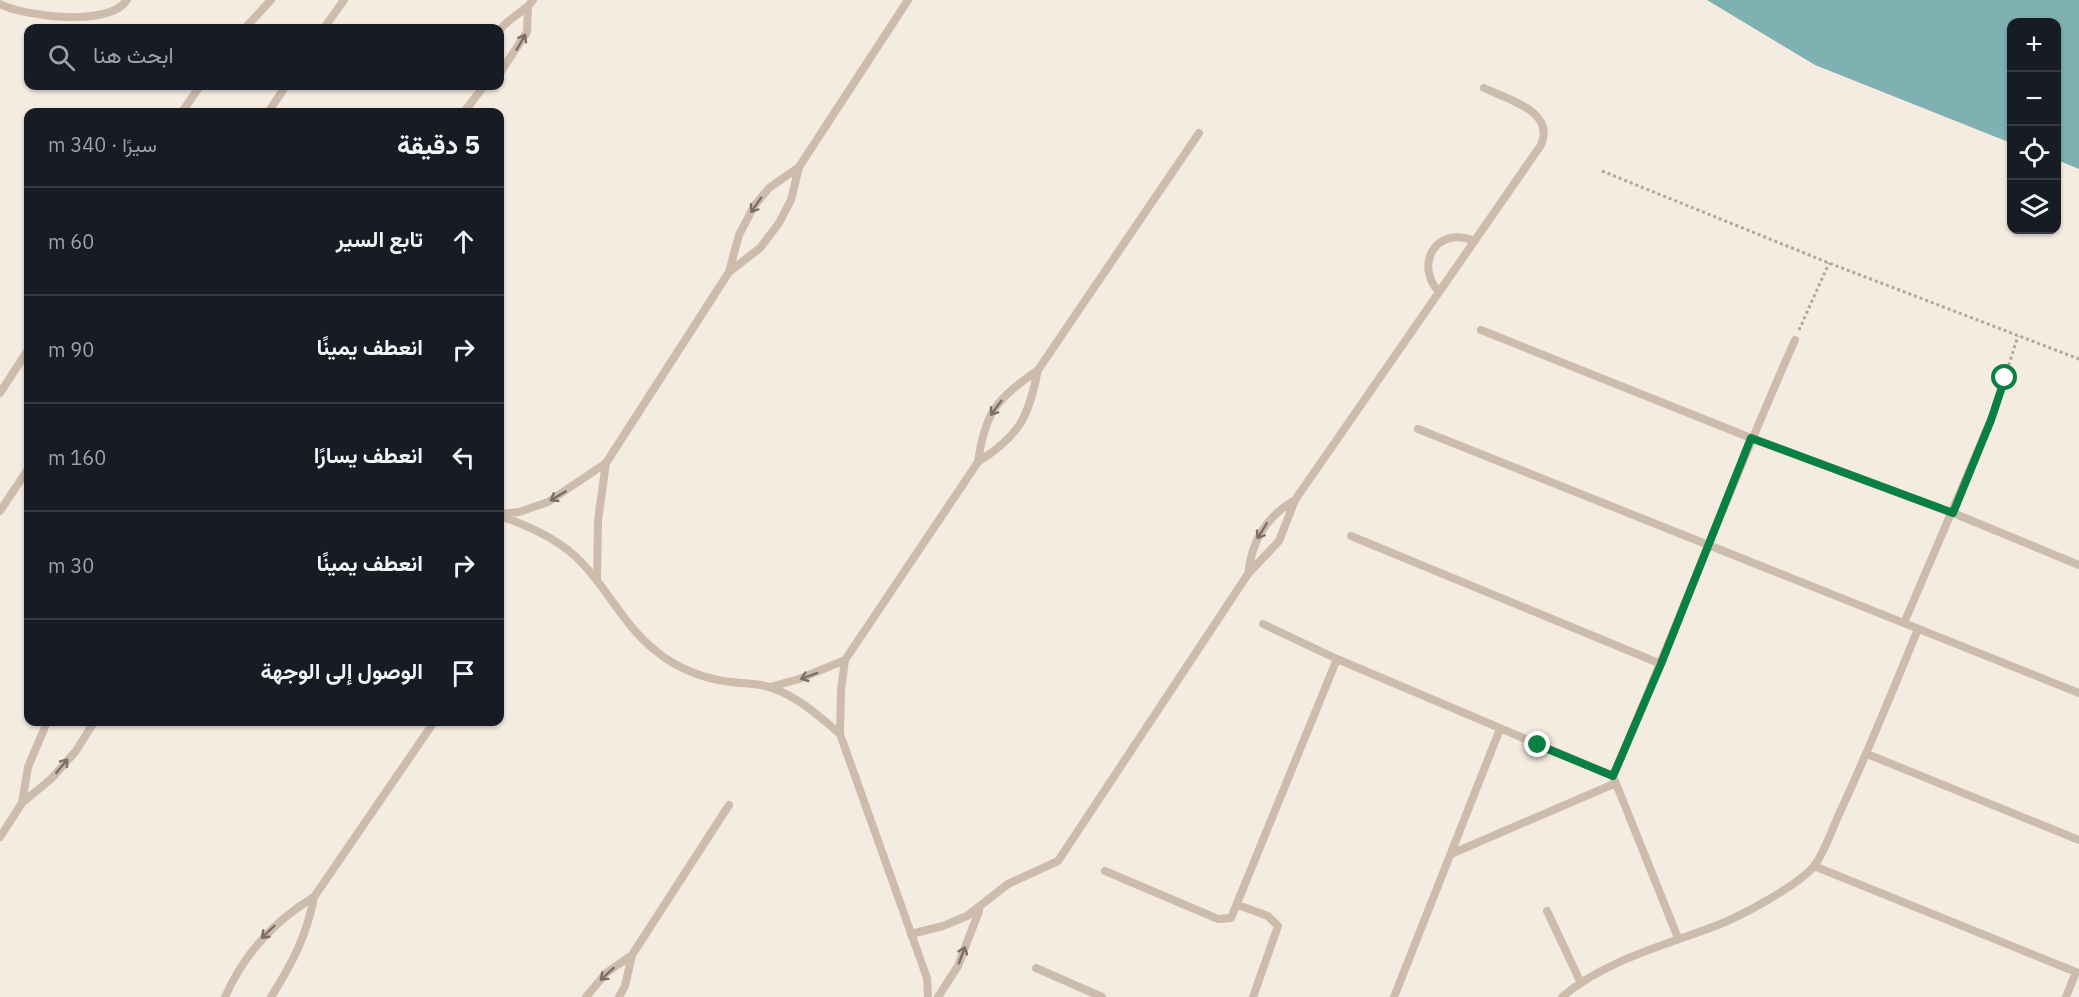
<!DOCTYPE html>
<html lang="ar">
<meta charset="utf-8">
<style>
:root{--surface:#171b24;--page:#242831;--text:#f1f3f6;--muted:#9ea1a6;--line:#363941}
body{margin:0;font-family:"IBM Plex Sans",Vazirmatn,sans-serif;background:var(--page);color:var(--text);direction:rtl}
.controls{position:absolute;right:18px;top:18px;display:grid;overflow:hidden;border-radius:12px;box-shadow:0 2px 4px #0004}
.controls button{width:54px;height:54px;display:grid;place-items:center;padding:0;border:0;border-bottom:2px solid var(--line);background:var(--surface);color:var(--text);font:30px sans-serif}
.stop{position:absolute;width:18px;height:18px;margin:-14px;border:4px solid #0b8043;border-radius:50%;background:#fff}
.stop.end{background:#0b8043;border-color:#fff;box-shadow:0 2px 6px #0008}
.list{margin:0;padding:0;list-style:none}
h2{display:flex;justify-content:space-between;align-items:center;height:78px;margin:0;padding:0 24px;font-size:26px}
h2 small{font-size:20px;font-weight:400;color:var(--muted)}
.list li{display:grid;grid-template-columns:39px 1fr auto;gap:18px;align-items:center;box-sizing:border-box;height:108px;padding:0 24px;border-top:2px solid var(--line)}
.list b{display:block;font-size:22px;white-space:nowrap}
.list em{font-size:20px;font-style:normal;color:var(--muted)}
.icon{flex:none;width:33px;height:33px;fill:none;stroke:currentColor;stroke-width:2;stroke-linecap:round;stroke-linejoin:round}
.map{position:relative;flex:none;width:2079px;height:997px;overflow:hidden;direction:ltr}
.search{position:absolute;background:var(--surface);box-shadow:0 2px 4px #0004;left:24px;top:24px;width:480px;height:66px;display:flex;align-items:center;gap:15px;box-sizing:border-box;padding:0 21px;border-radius:12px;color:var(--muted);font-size:22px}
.panel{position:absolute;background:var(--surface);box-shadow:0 2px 4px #0004;left:24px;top:108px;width:480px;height:618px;border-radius:12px;direction:rtl}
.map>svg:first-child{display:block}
.water{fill:#7fb0b2}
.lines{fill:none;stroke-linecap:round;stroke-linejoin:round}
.path{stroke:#b9a596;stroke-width:3;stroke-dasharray:3 3;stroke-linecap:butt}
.service{stroke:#cdbbac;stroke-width:8}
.oneway{stroke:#7d6f65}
.route{stroke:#0b8043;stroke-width:8}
</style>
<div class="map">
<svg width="2079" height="997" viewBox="0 0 2079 997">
<rect width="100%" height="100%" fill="#f4ebe1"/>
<path class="water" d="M1707,0h372v169l-22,-9 -1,-138h-44l-1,121 -196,-78z"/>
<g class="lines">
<path class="path" d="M1602,171l227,92 250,96
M1799,330l30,-67
M1994,411l24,-75"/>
<path class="service" d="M0,4c26,13 109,23 127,-4
M245,28l26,-28
M324,28l20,-28
M500,30c9,-13 24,-17 33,-30
M500,73l27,-41 1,-26
M182,112l18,-26
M268,112l18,-26
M464,112l20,-26
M729,272l31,-24 19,-25 12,-23 8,-33 109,-167
M1439,292c-26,-29 -1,-67 35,-51
M1481,330l270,108 202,75 126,52
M0,393l28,-43
M1418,429l661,264
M978,462c7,-51 19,-63 60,-92l161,-237
M0,511l28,-42
M500,514l19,-2 29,-10 58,-39 123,-191 10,-37 15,-29 15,-18 30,-21
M500,516c29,10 61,24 82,47 27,28 43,64 74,88 20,17 48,28 75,31 13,2 28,1 41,6 26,9 47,28 68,46
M1351,536l310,128
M1248,574c4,-34 18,-57 47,-74
M597,580l1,-60 8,-57
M1904,623l87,-203
M1263,624l74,35 276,117 65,162
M770,687l29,-8 46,-19
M1867,754l212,86
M1613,776c62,-145 118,-292 182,-436
M22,803l6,-36 19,-45
M0,837l22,-34 29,-24 25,-28 18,-29
M1451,854l165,-71
M1814,866l262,106 -10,25
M1105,871l113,48 13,-1 106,-259
M1238,905l30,11 10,10 -25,71
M1547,911l33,70
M911,934l32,-8 24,-10 41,-32 50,-23 190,-287 31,-33 16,-41 246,-355c15,-34 -34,-46 -57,-57
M1036,968l66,29
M225,997c19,-43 49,-76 89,-100
M271,997c21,-33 36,-62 43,-100l120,-175
M586,997l20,-24 26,-18
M619,997l6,-11 7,-31 97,-150
M928,997l-1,-19 -87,-244 1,-44 4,-30 133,-198c42,-27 50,-44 60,-92
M938,997l20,-31 21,-55
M1394,997l106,-268
M1562,997c43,-37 104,-52 156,-72 23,-9 81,-40 96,-59 11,-14 18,-37 26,-54 28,-60 53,-122 78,-183"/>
</g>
<defs><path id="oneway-shaft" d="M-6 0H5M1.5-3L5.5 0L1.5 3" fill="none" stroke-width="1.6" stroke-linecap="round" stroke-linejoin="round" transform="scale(1.5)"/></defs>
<g class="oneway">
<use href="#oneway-shaft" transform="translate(521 42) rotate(-60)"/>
<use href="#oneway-shaft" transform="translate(756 205) rotate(125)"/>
<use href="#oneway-shaft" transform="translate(996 408) rotate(126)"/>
<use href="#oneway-shaft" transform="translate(558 496) rotate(149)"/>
<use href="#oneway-shaft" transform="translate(1262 531) rotate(122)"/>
<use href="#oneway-shaft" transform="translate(809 676) rotate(160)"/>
<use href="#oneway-shaft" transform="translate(62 766) rotate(-50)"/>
<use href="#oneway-shaft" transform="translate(268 932) rotate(136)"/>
<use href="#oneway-shaft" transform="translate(962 955) rotate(-70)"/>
<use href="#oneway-shaft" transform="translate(607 974) rotate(138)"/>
</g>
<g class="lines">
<path class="route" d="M1538,745l75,31 48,-112 90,-226 202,75 38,-93 14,-42"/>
</g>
</svg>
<div class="controls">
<button>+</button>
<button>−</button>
<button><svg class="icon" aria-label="locate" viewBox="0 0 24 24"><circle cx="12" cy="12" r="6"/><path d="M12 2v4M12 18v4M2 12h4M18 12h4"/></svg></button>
<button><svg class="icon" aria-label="layers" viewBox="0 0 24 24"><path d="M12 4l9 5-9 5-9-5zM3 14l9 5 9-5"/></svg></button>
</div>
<div class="stop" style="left:2005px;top:378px"></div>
<div class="stop end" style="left:1538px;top:745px"></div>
<div class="search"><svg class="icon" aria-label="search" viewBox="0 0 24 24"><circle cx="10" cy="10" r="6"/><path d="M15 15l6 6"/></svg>ابحث هنا</div>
<section class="panel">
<h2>5 دقيقة<small>سيرًا · 340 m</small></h2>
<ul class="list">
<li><svg class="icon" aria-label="ahead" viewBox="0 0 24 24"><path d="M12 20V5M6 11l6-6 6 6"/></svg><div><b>تابع السير</b></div><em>60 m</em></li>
<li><svg class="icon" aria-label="right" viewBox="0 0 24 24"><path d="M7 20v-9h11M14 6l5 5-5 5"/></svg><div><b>انعطف يمينًا</b></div><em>90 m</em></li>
<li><svg class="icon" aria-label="left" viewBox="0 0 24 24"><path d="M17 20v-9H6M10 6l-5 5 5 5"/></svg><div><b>انعطف يسارًا</b></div><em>160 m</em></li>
<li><svg class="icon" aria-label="right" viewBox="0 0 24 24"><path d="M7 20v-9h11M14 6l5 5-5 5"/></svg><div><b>انعطف يمينًا</b></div><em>30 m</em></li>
<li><svg class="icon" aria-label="arrive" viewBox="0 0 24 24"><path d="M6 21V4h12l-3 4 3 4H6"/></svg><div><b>الوصول إلى الوجهة</b></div></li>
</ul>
</section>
</div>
